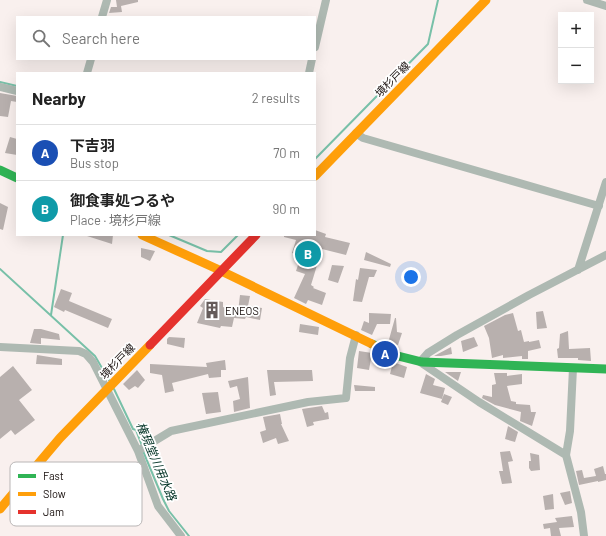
<!DOCTYPE html>
<meta charset="utf-8">
<style>
:root{--surface:#fff;--page:#f2f2f2;--text:#222;--muted:#767676;--line:#e0e0e0;--accent:#1a73e8}
body{margin:0;font-family:Barlow,"Noto Sans JP",sans-serif;background:var(--page);color:var(--text)}
.controls{position:absolute;right:12px;top:12px;display:grid;overflow:hidden;border-radius:0px;box-shadow:0 4px 16px #0002}
.controls button{width:36px;height:36px;display:grid;place-items:center;padding:0;border:0;border-bottom:1px solid var(--line);background:var(--surface);color:var(--text);font:20px sans-serif}
.you{position:absolute;left:411px;top:277px;width:14px;height:14px;margin:-10px;border:3px solid #fff;border-radius:50%;background:#1a73e8;box-shadow:0 0 0 6px #1a73e833}
.badge{display:grid;place-items:center;width:26px;height:26px;border-radius:50%;background:var(--accent);color:#fff;font-size:13px;font-weight:700}
.pin{position:absolute;translate:-50% -50%;border:2px solid #fff;box-shadow:0 1px 4px #0006}
.list{margin:0;padding:0;list-style:none}
h2{display:flex;justify-content:space-between;align-items:center;height:52px;margin:0;padding:0 16px;font-size:17px}
h2 small{font-size:13px;font-weight:400;color:var(--muted)}
.list li{display:grid;grid-template-columns:26px 1fr auto;gap:12px;align-items:center;box-sizing:border-box;height:56px;padding:0 16px;border-top:1px solid var(--line)}
.list b{display:block;font-size:15px;white-space:nowrap}
.list p{margin:0;font-size:13px;white-space:nowrap;color:var(--muted)}
.list em{font-size:13px;font-style:normal;color:var(--muted)}
.icon{flex:none;width:22px;height:22px;fill:none;stroke:currentColor;stroke-width:2;stroke-linecap:round;stroke-linejoin:round}
.map{position:relative;flex:none;width:606px;height:536px;overflow:hidden}
.search{position:absolute;background:var(--surface);box-shadow:0 4px 16px #0002;left:16px;top:16px;width:300px;height:44px;display:flex;align-items:center;gap:10px;box-sizing:border-box;padding:0 14px;border-radius:0px;color:var(--muted);font-size:15px}
.panel{position:absolute;background:var(--surface);box-shadow:0 4px 16px #0002;left:16px;top:72px;width:300px;height:164px;border-radius:0px}
.map>svg:first-child{display:block}
.lines{fill:none;stroke-linecap:round;stroke-linejoin:round}
.stream{stroke:#78c0a8;stroke-width:2}
.building{fill:#b8b0ae}
.street{stroke:#aeb9b2;stroke-width:8}
.fast{stroke:#30b455;stroke-width:9}
.slow{stroke:#ff9f0a;stroke-width:9}
.jam{stroke:#e5322d;stroke-width:9}
.labels{text-anchor:middle;dominant-baseline:central;stroke-width:3.5;stroke-linejoin:round;paint-order:stroke}
.street-label{font-size:11px;fill:#150c0a;stroke:#fff}
.poi-label{font-size:11px;fill:#150c0a;stroke:#fff;text-anchor:start}
.water-label{font-size:12px;font-style:italic;fill:#013224;stroke:#fff}
.key{fill:#fff;stroke:#b9b6b6;stroke-width:1}
.key-label{font-size:11px;fill:#150c0a}
</style>
<div class="map">
<svg width="606" height="536" viewBox="0 0 606 536">
<rect width="100%" height="100%" fill="#f9f0ee"/>
<g class="lines">
<path class="stream" d="M0,82l17,4
M315,159l113,-115 10,-44
M169,235l38,16 14,1 17,-17
M0,269l95,87 14,24
M51,315l12,-80
M114,389l19,40 3,1 6,16
M143,451l20,48 6,12 20,25"/>
</g>
<path class="building" d="M116,0h22v2l-17,4 1,6 -13,1 2,-6h6z
M0,93l17,3v6l-6,-1 -3,16 -8,-1z
M10,137l7,2v16l-12,-2z
M0,203l8,4 -5,23 -3,-1z
M315,230l11,4 -1,3 25,6 -4,12 -24,-6 -11,36 3,2 -1,1 13,5 -4,12 -14,-5 -2,4 -12,-6 11,-24 -9,-3 5,-15 -9,-3 4,-13 -12,-3v-2h31z
M87,235h26l-1,9 -25,-8z
M141,248l14,3 -5,10 -9,-4z
M366,252l25,12 -1,3 -26,-7z
M332,265l12,1 -6,17 -10,-3z
M360,268l17,2 -3,7h-5l-7,25 -9,-1 3,-22 2,1z
M61,289l11,4 -3,8 43,18 -4,9 -43,-18 -1,2 -10,-5z
M240,295l10,1 -2,10 14,2 -2,12 -14,-3 -1,2 -11,-1 -2,9 -11,-1 -1,2 -23,-5 6,-15 -3,-2 5,-7 18,3v5l15,5z
M543,311l4,17 -10,1 -1,-17z
M369,313l22,1 -1,10h-13l-5,11 -11,-5 3,-9 5,2z
M513,313l5,18 3,-1 3,12 5,-1v1l10,-2 2,8 -13,3v8h-6v-3l-19,2v-3l-11,3 -3,-20 -5,-12 21,-11z
M395,318h1l1,14 5,1 -4,12 -10,-2z
M300,324l19,3 -1,8 -19,-3z
M34,329h7l18,5 1,6 -19,-2v6l-11,-1z
M568,331l1,18 21,-1 1,13 -13,-1v-2h-20l-1,-9 2,-1 1,-14z
M169,337l16,1 -1,10 -17,-4v-5z
M474,337l4,9 -15,6 -2,-11z
M451,347l1,7 -11,2h-7z
M359,351l13,2 -3,17 -12,-2z
M37,355l25,4v6l-26,-1z
M225,360l1,10h-5v7l-12,1 -1,-4 -36,9 2,8 -9,2 -3,-18 -12,-2v-9l57,3 -1,-4z
M393,362l14,5 -3,11 -14,-4z
M13,366l19,24 -13,10 16,20 -20,15 -4,-5 -11,9v-62z
M137,370l8,10 -7,8 -3,-2 -6,4 -6,-6z
M267,370h45l1,11 -39,1 2,13 -6,1z
M445,372h16l-3,9z
M494,373h13v3l15,-2v10l-15,2 4,15 5,1v2l14,1 1,7h5l-4,14 -12,-5 1,-9 -26,-7 -13,-7 1,-3 9,2v-12l4,-1z
M426,374l9,5 -2,6 12,3 -3,11 -22,-6z
M248,377l2,31 -16,4 -1,-11 7,-2 -3,-13 -7,2 -2,-7z
M354,385l21,2v4h-20z
M218,392l3,20 -15,2 -4,-21z
M444,394l8,3 -4,8 -7,-3z
M322,406l3,7 3,-1 1,7 -16,3 1,3 -7,2 -5,-18z
M280,414l2,10h-1l8,17 -11,3 -2,-6 -13,5 -3,-11 6,-2 -3,-13z
M508,426l10,6 -3,10 -10,-3z
M510,451l3,10 -5,1 4,21 -10,1 -3,-13h4l-3,-19z
M530,453l9,2 1,15 -9,1 -2,-3v-7h2z
M603,466l2,8h1v6l-8,2v-1l-19,4 -3,-14 6,-1 2,8 12,-2 -2,-7z
M570,491l2,12 -7,2 -5,-12z
M553,494l1,15 -9,1 -2,-14z
M572,516l2,11 -15,1 2,8h-10l-1,-8 -6,1 -1,-5 14,-2 -2,-4z"/>
<g class="lines">
<path class="street" d="M587,0l19,6
M102,17l5,-17
M315,47l11,-47
M87,73l4,-14
M309,73l3,-14
M0,87l17,4
M356,133l7,5 236,68
M578,270l28,-88
M0,347l79,4 7,3 7,8 45,89 20,55 23,30
M573,368l-3,63 -4,24 15,57 3,24
M138,451l33,-20 137,-29 38,-4 4,-40 6,-23
M566,455l-87,-53 -59,-40 8,-9 29,-18 72,-40 77,-40"/>
<path class="fast" d="M0,170l17,8
M372,344l26,12 24,6 184,7"/>
<path class="slow" d="M315,176l171,-176
M142,235l73,33 157,76
M0,509l60,-71 90,-93"/>
<path class="jam" d="M150,345l106,-110"/>
</g>
<defs>
<g id="building-bare" transform="scale(1.38)"><path d="M-4-6H4V6H1V3H-1V6H-4ZM-2.5-4.3h1.7v1.8h-1.7ZM.8-4.3h1.7v1.8H.8ZM-2.5-1h1.7V.8h-1.7ZM.8-1h1.7V.8H.8Z" fill="#655c5a" stroke="#fff" stroke-width="2.5" paint-order="stroke"/></g>
</defs>
<g fill-rule="evenodd">
<use href="#building-bare" x="212" y="310"/>
</g>
<g class="labels">
<g class="street-label">
<text transform="translate(392 79) rotate(-46)">境杉戸線</text>
<text transform="translate(117 361) rotate(-46)">境杉戸線</text>
</g>
<g class="poi-label">
<text x="225" y="310">ENEOS</text>
</g>
<g class="water-label">
<text transform="translate(157 461) rotate(67)">権現堂川用水路</text>
</g>
</g>
<rect x="10" y="462" width="132" height="64" rx="6" class="key"/>
<rect x="18" y="474" width="18" height="4" fill="#30b455"/>
<rect x="18" y="492" width="18" height="4" fill="#ff9f0a"/>
<rect x="18" y="510" width="18" height="4" fill="#e5322d"/>
<g class="key-label">
<text x="43" y="480">Fast</text>
<text x="43" y="498">Slow</text>
<text x="43" y="516">Jam</text>
</g>
</svg>
<div class="controls">
<button>+</button>
<button>−</button>
</div>
<div class="you"></div>
<div class="pin badge" style="left:385px;top:354px;background:#1a4fb4">A</div>
<div class="pin badge" style="left:308px;top:254px;background:#0f9aa8">B</div>
<div class="search"><svg class="icon" aria-label="search" viewBox="0 0 24 24"><circle cx="10" cy="10" r="6"/><path d="M15 15l6 6"/></svg>Search here</div>
<section class="panel">
<h2>Nearby<small>2 results</small></h2>
<ul class="list">
<li><span class="badge" style="background:#1a4fb4">A</span><div><b>下吉羽</b><p>Bus stop</p></div><em>70 m</em></li>
<li><span class="badge" style="background:#0f9aa8">B</span><div><b>御食事処つるや</b><p>Place · 境杉戸線</p></div><em>90 m</em></li>
</ul>
</section>
</div>
